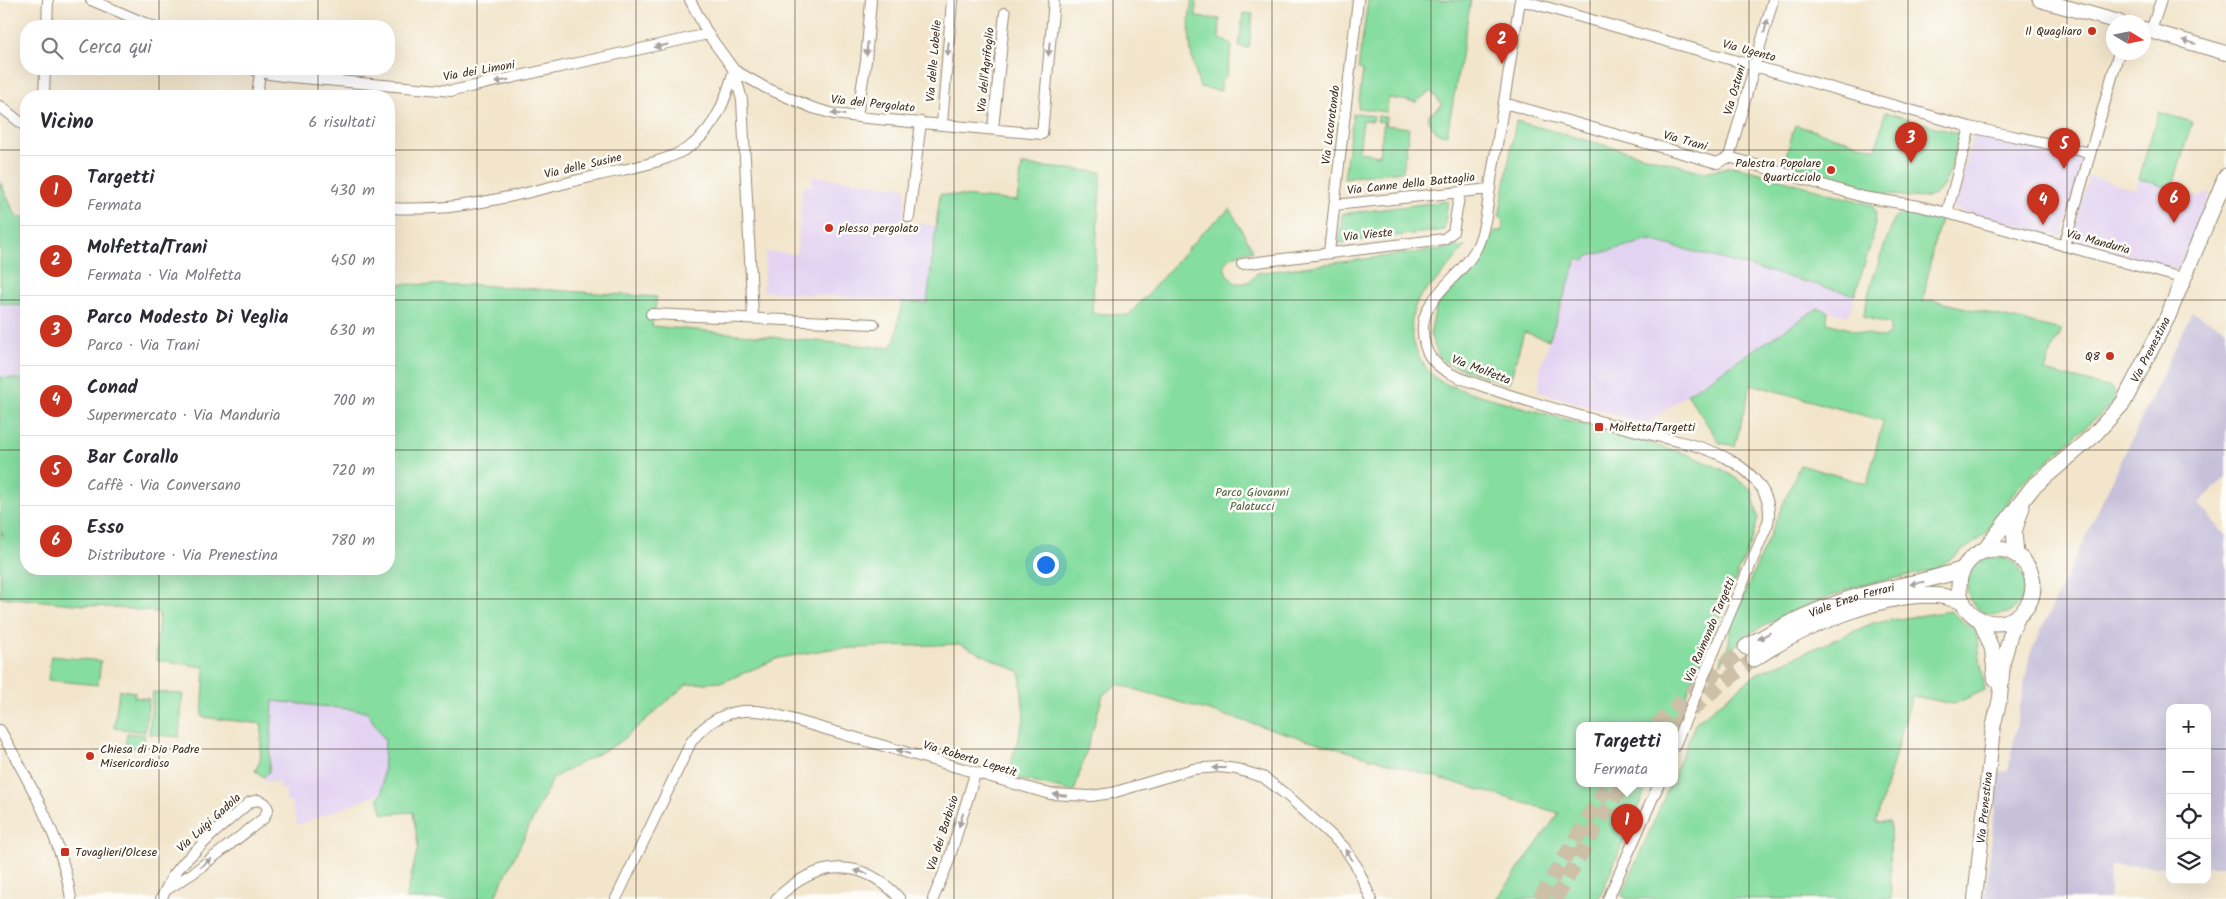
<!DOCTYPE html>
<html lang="it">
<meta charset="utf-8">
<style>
:root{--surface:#fff;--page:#f7f7f7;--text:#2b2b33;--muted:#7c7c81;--line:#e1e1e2;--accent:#c8321e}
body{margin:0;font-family:Kalam,sans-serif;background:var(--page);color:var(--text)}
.controls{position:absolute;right:15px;bottom:15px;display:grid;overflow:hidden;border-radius:10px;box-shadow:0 5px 20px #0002}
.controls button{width:45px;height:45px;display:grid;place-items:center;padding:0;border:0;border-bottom:1px solid var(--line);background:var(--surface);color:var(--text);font:25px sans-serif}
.compass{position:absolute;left:2106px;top:15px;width:45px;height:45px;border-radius:50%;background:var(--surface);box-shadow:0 5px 20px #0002;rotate:100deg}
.you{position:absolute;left:1045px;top:564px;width:18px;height:18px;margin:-12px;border:4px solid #fff;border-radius:50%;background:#1a73e8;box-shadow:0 0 0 8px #1a73e833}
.badge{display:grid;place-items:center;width:32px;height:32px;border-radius:50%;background:var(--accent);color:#fff;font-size:16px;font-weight:700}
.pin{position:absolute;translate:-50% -41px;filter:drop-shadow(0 1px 2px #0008)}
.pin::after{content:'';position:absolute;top:26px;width:18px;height:15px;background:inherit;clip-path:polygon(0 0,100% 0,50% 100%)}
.popup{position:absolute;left:1576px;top:722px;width:102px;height:65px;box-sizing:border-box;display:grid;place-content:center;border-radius:10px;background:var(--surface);filter:drop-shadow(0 1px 4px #0005);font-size:16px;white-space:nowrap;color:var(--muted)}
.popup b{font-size:19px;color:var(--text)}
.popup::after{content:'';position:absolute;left:50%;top:100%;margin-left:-10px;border:10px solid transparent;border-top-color:var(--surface)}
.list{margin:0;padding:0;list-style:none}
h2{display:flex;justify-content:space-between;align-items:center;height:65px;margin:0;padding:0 20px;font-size:21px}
h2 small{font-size:16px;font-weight:400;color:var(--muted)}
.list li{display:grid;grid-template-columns:32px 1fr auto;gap:15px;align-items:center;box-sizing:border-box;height:70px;padding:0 20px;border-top:1px solid var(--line)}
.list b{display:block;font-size:19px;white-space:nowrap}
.list p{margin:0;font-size:16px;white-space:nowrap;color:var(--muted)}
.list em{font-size:16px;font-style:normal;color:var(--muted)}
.icon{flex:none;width:28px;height:28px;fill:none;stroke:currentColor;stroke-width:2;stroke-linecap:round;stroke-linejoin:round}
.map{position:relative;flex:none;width:2226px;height:899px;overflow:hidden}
.search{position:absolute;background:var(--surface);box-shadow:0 5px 20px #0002;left:20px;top:20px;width:375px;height:55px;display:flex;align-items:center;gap:12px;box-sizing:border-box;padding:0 18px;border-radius:20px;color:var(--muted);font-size:19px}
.panel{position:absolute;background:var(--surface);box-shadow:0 5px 20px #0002;left:20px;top:90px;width:375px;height:485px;border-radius:20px}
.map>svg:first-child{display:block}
.built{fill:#e3d3f2}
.industrial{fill:#c6c0da}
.green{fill:#86dda0;stroke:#60845f}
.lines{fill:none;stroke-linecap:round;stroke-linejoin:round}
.secondary-tunnel{stroke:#cdc0a8;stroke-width:15;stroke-dasharray:15 8;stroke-linecap:butt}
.minor-casing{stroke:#968874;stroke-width:12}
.tertiary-casing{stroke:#968874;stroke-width:16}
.secondary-casing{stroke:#968874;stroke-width:17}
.minor{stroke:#fff;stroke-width:10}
.tertiary{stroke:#fff;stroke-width:14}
.secondary{stroke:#fff;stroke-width:15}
.oneway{fill:#a79f9a}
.grid{fill:none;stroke:#3b2a1e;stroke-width:1;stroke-opacity:0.55}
.poi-dot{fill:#c8321e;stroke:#fdfcf7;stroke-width:2}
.labels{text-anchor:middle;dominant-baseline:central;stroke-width:5;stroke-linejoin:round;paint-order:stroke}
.poi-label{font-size:12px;fill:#3b2a1e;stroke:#fdfcf7;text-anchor:start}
.street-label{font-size:12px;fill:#3b2a1e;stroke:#fdfcf7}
.park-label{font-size:12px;fill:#526045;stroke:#fdfcf7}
</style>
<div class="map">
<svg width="2226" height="899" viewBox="0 0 2226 899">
<rect width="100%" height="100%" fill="#fdfcf7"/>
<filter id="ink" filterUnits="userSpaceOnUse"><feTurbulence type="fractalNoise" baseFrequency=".02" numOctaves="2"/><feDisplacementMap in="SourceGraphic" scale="10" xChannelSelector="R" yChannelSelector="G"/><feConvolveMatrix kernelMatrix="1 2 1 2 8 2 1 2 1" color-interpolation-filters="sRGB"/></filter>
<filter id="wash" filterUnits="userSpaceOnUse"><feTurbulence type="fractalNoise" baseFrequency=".0096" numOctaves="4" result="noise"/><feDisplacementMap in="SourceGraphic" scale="20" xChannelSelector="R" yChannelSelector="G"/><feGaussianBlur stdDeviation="1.12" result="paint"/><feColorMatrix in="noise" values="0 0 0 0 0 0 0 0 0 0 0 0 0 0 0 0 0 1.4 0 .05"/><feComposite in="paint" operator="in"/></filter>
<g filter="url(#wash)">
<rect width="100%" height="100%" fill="#f2e5cb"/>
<path class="built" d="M1975,129l108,28 -21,80 -109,-28z
M812,176l94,12 -3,34 34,4 -10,77 -164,-12 3,-39 31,2 6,-69 9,2z
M2089,176l47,14 3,-11 59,18 13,-6 -34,79 -100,-28 -4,-6z
M1650,240l205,55 -7,21 -30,-8 -131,86 -41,30 -108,-33 3,-25 35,-103 7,-2 6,-5z
M0,303l25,4 1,4v69l-26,-3z
M273,701l93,10 19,29 -3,53 -84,32 -7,-23h-5v-13l-7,1v-8l-15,-1v-4l5,-5z"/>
<path class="industrial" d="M2192,312l34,17v148l-27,26 27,33v330h-19v-158h-37v158h-60l-1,33h-124l14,-127 9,-1 22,-117z"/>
<path class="green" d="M1192,0h4v17l24,2 -1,20 11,4 2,4 -5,28 -6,6v10l-21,-4c-10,-29 -14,-57 -8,-87z
M1368,0h103l-24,135 -10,-2 -9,-12 1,-6 13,-10 -11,-14 -15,11 -28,-4 -1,14 -29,-4 5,-38 -5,-1z
M1243,13l10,1 -4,34 -10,-1z
M1885,112l74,22c-5,18 -8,48 -23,60 -19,15 -126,-22 -153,-28l12,-41 81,24z
M2158,112l34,10 -20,67 -33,-10z
M1358,113l16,3 -1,5 -10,-1 -4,32 20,3 5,-33 -7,-1 1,-5 8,1 -1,8 24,3 -6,43 -59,7 9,-64z
M1516,121l188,51 30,-6 138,39 4,7 -2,21 -19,62 -205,-55 -61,16 -6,5 -6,-2 -28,81 -25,-8 -15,52 -61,-20 -9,-7 -9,-23 6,-27 39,-42 13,-19 7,-15h7l2,-9 -5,-5z
M1022,165l79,7 -9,141 37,2 75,-84 26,-22 23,41c-22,4 -41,13 -18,33 11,1 16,-1 22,-10l208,-27c-10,12 -19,25 -30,36 -5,6 -13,10 -16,17 -17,26 -3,66 21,82 9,5 20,8 29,11l218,62 37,16 28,20 6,28 -6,22 -79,186h-93v58h68l-49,115h-102l62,-86 -442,-129 -14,11 -29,97 -67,-16 17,-57 -4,-47 -60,-28 -130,5 -51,9 -56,24 -36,2 -67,58 -67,36 -59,121h-88l12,-53 -5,-34 -30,2 -5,-16 4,-5 3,-53 -19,-29 -93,-10 -4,71 -5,5 -9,-6 5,-10 2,-37 -60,-7 3,-50 -49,-7 3,-48 -159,-15v-65l4,4 -4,-6v-153l26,3v189h158l-54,6 70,-6h189v-285l86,1 182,12 -5,29 239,22 4,-8 7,-38 25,1 13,-109 77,7z
M0,182l16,34 10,1v94l-2,-5 -24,-3z
M1448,201l-4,29 -105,13 3,-29z
M1903,211l36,4 2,4 -8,28 -10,55 8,-2 131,30 -11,21 -6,20 66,17 4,5 -2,10 -93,82 -37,51 -48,34 -77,16 -71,27 -45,25 -22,26 9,-21 1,-16 70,-162 67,19 16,-63 -132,-37 -16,62 -15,-3 -33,-49 131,-86 10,3 -1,12 56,15 7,-5v-9l-27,-7 8,-33 23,-66z
M1967 586a29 29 0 1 1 58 0a29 29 0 1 1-58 0Z
M1950,611l26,21 9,58 -31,14 -42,-8 -36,126h14l1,77h-266l-3,-4 48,-111h4l1,-12 21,-50 62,-49 115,-50z
M51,656l50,5 -3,24 -50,-5z
M119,690l16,2 -1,5 15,2 -4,33 -31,-4z
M153,692l30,2 -4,43 -30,-3z
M127,733l18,2 -2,15 -18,-2z"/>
</g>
<g filter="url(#ink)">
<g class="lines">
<path class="secondary-tunnel" d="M1656,726l34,-32 56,-47
M1674,726l35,-32 45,-35
M1540,899l68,-115
M1555,899l41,-72 28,-43"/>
<g class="minor-casing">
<path id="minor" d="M91,0l61,26
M690,0l18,34 26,36 32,18 47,20 21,6 33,4 175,16 12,-134
M1520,0c-9,58 -18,116 -28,174 -4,23 -5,51 -15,73 -17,35 -65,52 -52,98 7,28 42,35 66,44 50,17 102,31 154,44 29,8 59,12 85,27 23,13 44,35 38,63l-94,224
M1521,0l449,127c40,9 80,16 120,26
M47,26l1,-26
M2151,31l10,-31
M252,69l17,5 22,3 161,14 256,-57
M734,70l8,30 11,217
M44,96l1,-27
M257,96l3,-24
M1504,103l213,60 12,-6 134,40 56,9 28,7
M0,106l26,21
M857,116l9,-55 5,-61
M942,124l10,-124
M1970,127l-23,86 238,66
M993,129l12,-116
M1729,157l44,-157
M1334,205l156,-16
M389,208c23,1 45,1 68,-2 48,-6 95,-20 142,-31 27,-6 71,-13 93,-30 25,-19 34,-47 42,-75
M909,217l12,-95
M2064,246l55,-194
M1329,252l29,-252
M1242,264l202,-25 9,-7 7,-40
M651,314l223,10
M0,730c30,53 62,108 71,169
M161,899l11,-22 12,-15 31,-30 35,-30 8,-2 7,3 3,6 -4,9 -71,55 -27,17
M616,899l75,-157c20,-27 47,-36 79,-29l280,81 41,2 21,-3 81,-24 27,-2 16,2 27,8 26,20 55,50 13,20 14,32
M776,899c40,-39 86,-43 124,0
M933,899l15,-36 27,-89
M1608,899l51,-115"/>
</g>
<g class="tertiary-casing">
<g id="tertiary">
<path d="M2040,0l79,22"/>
<path d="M2144,29l82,24"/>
<path d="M1980,620l12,29 3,30"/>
<path id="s1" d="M1975,899l18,-171 7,-30 3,-35 7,-27 9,-21"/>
</g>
</g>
<g class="secondary-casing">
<g id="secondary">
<circle cx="1996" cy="586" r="37"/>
<path id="s2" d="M1984,551l48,-63 61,-52 30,-33 45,-87 58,-140"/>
<path d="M2016,554l-2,-22 8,-25"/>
<path id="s3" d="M1746,647c40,-24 83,-44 128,-55 30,-8 60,-12 89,-23"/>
<path d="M1754,659c45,-31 132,-69 187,-63 7,1 15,4 22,6"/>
</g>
</g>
<use href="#minor" class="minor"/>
<use href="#tertiary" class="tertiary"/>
<use href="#secondary" class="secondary"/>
</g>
<defs><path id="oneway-solid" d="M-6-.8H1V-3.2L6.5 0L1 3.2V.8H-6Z" transform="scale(1.25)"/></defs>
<g class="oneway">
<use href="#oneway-solid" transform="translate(1766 26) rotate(-75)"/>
<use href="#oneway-solid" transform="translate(2189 42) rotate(-164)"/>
<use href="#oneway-solid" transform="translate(661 46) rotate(168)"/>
<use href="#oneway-solid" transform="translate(867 49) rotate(95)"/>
<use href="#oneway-solid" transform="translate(948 49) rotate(95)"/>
<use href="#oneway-solid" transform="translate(1049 49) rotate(95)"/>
<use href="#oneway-solid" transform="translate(502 81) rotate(168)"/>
<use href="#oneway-solid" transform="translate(838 114) rotate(-172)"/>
<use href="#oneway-solid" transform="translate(1917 583) rotate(170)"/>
<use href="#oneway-solid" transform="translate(1764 636) rotate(151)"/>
<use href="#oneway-solid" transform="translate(903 752) rotate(-163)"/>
<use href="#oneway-solid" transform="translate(1219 768) rotate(-180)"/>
<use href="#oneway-solid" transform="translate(1060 795) rotate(-175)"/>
<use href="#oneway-solid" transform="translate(961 820) rotate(107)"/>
<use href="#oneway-solid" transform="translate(1349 855) rotate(-123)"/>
<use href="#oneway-solid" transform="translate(206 863) rotate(-37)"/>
<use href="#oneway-solid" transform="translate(861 872) rotate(-166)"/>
</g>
</g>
<path class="grid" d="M159,0v26M318,0v26M477,0v899M636,0v899M795,0v899M954,0v899M1113,0v899M1272,0v899M1431,0v899M1590,0v899M1749,0v899M1908,0v899M2067,0v899M159,69v27M318,69v27M0,150h26M389,150h1837M0,300h26M389,300h1837M0,450h26M389,450h1837M159,569v330M318,569v330M0,599h2226M0,749h2170M2207,749h19"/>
<g class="poi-dot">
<circle cx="2092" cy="31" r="5"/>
<circle cx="1831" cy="170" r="5"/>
<circle cx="829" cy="228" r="5"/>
<circle cx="2110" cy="356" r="5"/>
<rect x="1594" y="422" width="10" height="10" rx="2.5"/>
<circle cx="90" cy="756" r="5"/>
<rect x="60" y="847" width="10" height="10" rx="2.5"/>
</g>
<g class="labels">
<g class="poi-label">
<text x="2082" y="31" text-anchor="end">Il Quagliaro</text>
<text x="1821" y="163" text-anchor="end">Palestra Popolare<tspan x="1821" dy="14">Quarticciolo</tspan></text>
<text x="839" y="228">plesso pergolato</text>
<text x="2100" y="356" text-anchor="end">Q8</text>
<text x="1609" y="427">Molfetta/Targetti</text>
<text x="100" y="749">Chiesa di Dio Padre<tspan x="100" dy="14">Misericordioso</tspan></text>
<text x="75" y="852">Tovaglieri/Olcese</text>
</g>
<g class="street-label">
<text transform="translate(1749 51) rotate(15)">Via Ugento</text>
<text transform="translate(934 61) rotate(-85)">Via delle Lobelie</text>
<text transform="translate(986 70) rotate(-84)">Via dell'Agrifoglio</text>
<text transform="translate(479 71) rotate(-10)">Via dei Limoni</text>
<text transform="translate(1735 90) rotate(-74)">Via Ostuni</text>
<text transform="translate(873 104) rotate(6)">Via del Pergolato</text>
<text transform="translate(1331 125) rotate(-83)">Via Locorotondo</text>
<text transform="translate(1685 141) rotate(16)">Via Trani</text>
<text transform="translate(583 166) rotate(-13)">Via delle Susine</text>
<text transform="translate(1411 184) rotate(-6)">Via Canne della Battaglia</text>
<text transform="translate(1368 235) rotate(-6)">Via Vieste</text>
<text transform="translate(2098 242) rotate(15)">Via Manduria</text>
<text stroke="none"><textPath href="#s2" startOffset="264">Via Prenestina</textPath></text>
<text transform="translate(1481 370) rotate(21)">Via Molfetta</text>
<text stroke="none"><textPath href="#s3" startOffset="116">Viale Enzo Ferrari</textPath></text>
<text transform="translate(1710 630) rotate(-67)">Via Raimondo Targetti</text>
<text transform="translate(970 759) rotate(17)">Via Roberto Lepetit</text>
<text stroke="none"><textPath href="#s1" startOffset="92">Via Prenestina</textPath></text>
<text transform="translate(209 823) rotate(-42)">Via Luigi Gadola</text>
<text transform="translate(943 833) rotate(-72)">Via dei Barbisio</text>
</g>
<g class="park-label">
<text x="1252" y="492">Parco Giovanni<tspan x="1252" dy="14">Palatucci</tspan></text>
</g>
</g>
</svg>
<div class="controls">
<button>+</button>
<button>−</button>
<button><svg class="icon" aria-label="locate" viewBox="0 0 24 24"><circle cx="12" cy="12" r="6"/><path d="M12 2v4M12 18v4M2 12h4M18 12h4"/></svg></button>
<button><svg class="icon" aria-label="layers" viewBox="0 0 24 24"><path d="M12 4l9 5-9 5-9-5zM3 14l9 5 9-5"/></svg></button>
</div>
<svg class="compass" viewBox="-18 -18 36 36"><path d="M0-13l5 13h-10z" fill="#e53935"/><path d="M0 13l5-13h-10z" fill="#7c7c81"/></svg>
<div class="you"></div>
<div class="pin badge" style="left:1627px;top:845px">1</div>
<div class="popup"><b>Targetti</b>Fermata</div>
<div class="pin badge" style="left:1502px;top:64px">2</div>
<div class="pin badge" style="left:1911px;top:163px">3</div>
<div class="pin badge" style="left:2043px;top:225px">4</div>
<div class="pin badge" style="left:2064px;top:169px">5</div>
<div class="pin badge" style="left:2174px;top:223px">6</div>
<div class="search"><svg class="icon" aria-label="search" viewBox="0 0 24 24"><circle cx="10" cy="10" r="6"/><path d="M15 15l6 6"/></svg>Cerca qui</div>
<section class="panel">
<h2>Vicino<small>6 risultati</small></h2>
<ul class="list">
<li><span class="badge">1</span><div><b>Targetti</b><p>Fermata</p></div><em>430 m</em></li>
<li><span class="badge">2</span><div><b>Molfetta/Trani</b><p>Fermata · Via Molfetta</p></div><em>450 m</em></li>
<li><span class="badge">3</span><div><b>Parco Modesto Di Veglia</b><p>Parco · Via Trani</p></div><em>630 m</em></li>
<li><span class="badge">4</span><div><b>Conad</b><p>Supermercato · Via Manduria</p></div><em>700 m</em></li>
<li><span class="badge">5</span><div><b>Bar Corallo</b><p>Caffè · Via Conversano</p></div><em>720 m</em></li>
<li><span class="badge">6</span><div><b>Esso</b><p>Distributore · Via Prenestina</p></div><em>780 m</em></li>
</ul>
</section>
</div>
